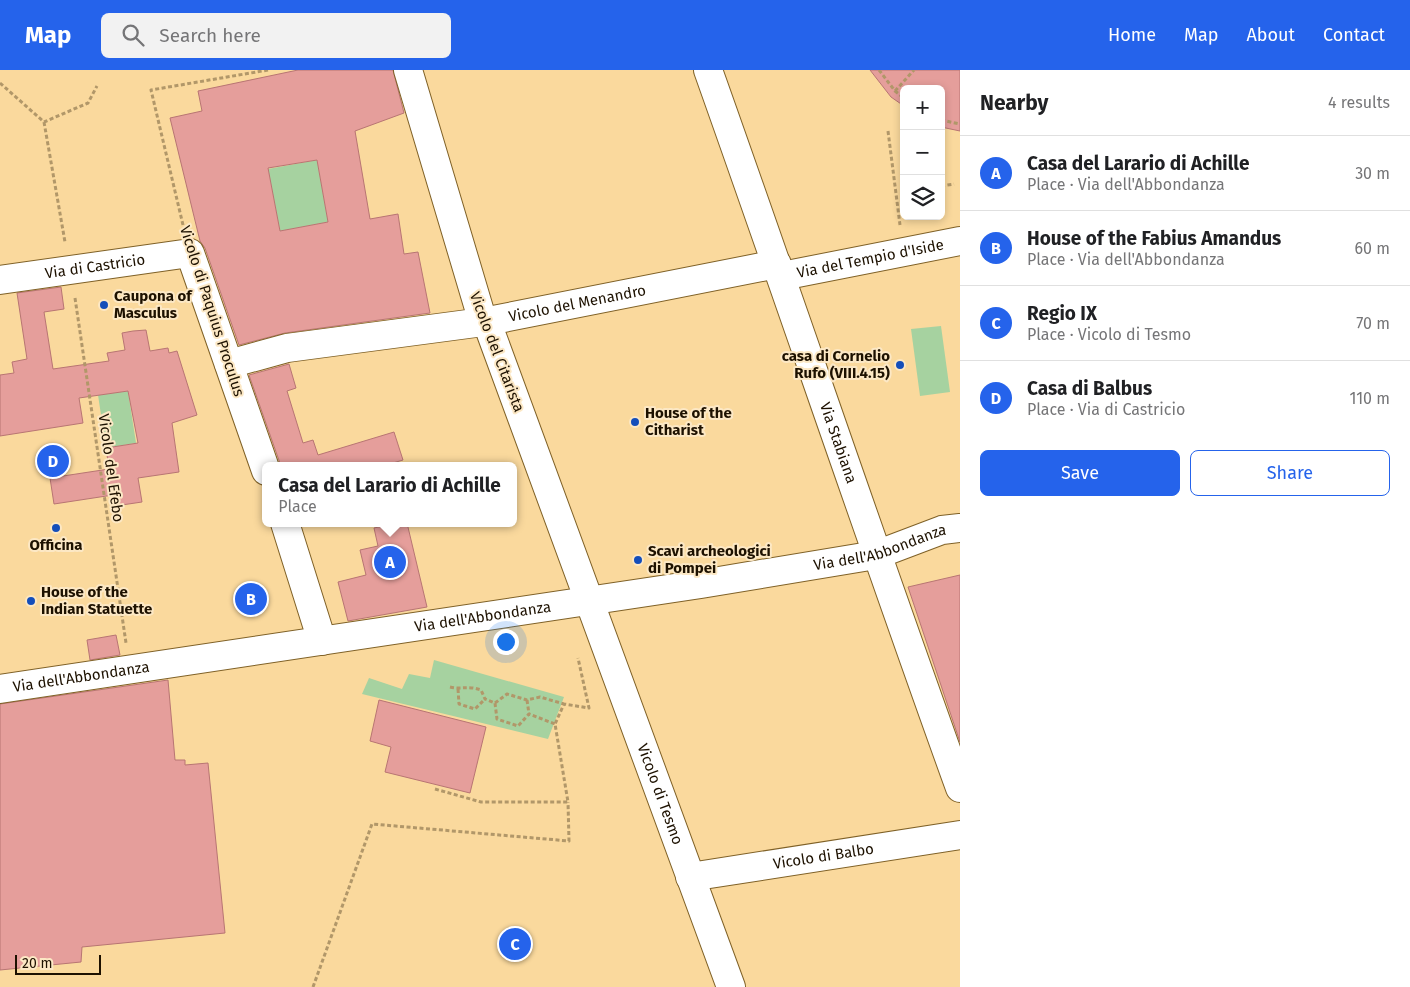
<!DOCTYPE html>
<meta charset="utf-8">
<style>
:root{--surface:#fff;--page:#f2f2f2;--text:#202124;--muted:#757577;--line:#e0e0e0;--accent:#2563eb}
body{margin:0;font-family:"Fira Sans",sans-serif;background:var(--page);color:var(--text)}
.controls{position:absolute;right:15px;top:15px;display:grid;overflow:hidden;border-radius:8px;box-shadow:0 2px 8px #0003}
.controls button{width:45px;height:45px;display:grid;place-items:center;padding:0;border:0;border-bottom:1px solid var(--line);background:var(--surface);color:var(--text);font:25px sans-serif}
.scale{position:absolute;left:15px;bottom:12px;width:86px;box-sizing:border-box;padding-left:5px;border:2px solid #1d1100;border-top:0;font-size:14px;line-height:18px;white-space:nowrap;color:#1d1100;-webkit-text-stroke:4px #fce8c5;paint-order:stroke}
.you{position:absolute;left:505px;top:571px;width:18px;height:18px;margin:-12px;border:4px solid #fff;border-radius:50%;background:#1a73e8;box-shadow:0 0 0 8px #1a73e833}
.badge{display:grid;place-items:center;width:32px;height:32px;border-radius:50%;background:var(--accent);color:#fff;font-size:16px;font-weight:700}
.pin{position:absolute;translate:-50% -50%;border:2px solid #fff;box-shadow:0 1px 5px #0006}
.popup{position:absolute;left:262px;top:392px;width:255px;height:65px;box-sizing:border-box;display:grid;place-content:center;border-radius:8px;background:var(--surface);filter:drop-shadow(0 1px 4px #0005);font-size:16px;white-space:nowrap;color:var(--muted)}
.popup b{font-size:19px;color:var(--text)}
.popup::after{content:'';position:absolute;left:50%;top:100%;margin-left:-10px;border:10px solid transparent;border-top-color:var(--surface)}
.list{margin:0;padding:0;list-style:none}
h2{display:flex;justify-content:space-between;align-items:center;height:65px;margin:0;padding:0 20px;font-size:21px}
h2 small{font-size:16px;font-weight:400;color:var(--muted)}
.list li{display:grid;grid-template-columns:32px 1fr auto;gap:15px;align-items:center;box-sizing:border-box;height:75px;padding:0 20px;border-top:1px solid var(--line)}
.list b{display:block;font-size:19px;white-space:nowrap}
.list p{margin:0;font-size:16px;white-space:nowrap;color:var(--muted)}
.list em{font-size:16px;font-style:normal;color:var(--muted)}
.actions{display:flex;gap:10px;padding:15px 20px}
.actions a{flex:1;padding:11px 0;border:1px solid var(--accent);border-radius:8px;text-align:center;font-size:18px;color:var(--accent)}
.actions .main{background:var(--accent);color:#fff}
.icon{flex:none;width:28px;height:28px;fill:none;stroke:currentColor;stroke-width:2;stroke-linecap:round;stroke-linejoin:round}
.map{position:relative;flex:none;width:960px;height:917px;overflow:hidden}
header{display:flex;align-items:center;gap:30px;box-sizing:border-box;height:70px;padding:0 25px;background:var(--accent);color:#fff}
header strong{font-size:24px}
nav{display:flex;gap:28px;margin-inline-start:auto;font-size:18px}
.search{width:350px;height:45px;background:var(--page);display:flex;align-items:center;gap:12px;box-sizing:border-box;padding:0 18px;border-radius:8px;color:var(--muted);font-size:19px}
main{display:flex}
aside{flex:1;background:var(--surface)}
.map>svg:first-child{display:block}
.green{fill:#a6d2a0}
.building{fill:#e59e9b;stroke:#b87573;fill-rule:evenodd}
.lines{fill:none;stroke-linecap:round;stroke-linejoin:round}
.minor-casing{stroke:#7f6127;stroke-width:30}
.path{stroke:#b19769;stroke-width:3;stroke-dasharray:4 2.5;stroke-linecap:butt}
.minor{stroke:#fff;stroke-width:28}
.poi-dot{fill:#144eba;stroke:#fce8c5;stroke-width:2}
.labels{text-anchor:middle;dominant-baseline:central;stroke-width:4;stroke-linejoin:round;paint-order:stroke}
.street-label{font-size:15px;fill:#1d1100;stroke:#fce8c5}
.poi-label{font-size:15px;font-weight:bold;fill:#1d1100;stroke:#fce8c5;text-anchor:start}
</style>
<header>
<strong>Map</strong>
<div class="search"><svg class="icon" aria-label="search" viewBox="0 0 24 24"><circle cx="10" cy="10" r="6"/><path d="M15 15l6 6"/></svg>Search here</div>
<nav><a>Home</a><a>Map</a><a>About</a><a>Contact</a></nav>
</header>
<main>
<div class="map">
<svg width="960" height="917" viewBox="0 0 960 917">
<rect width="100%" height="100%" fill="#fad99d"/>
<path class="green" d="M317,90l11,62 -48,9 -12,-62z
M941,256l9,66 -30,4 -9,-67z
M128,321l8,52 -30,5 -8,-53z
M434,590l130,37 -16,42 -186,-45 7,-16 33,11 7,-15 21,4z"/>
<path class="building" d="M298,0h95l11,43 -49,18 15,88 28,-5 6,40 14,-2 12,61 -145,20 -46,12 -34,-97 -5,-7 -30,-123 32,-7 -4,-20zM317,90l11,62 -48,9 -12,-63z
M870,0h90v61l-19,-4v-38h-37v17l-13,-9z
M61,217l3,22 -20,3 9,57 56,-8 -2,-8 18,-3 -3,-17 11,-2 13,-1 4,21 18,-3 1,5 8,-2 20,64 -25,8 7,49 -41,6 4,24 -27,4 -2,-11 -59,9 -4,-26 59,-9 -3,-21 32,-5 -10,-52 -49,7 4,25 -83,13v-61l14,-2 -2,-11 15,-3 -10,-66z
M289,294l7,24 -9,3 16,52 10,-3 5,15 76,-23 9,28 -20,6h-102l-32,-91z
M396,453h11l20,84 -79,14 -10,-39 28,-7 -6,-25 18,-4 -4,-18z
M960,505v167l-52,-155z
M116,565l4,20 -30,5 -3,-20z
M168,610l7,80h10v5l23,-2 17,170 -143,14 -1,15 -81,8v-266z
M379,630l107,27 -16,66 -85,-21 6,-25 -21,-6z"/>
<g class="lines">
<g class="minor-casing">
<g id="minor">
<path id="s1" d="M408,0l75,252 6,6 242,659"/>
<path id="s2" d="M708,0c85,239 166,480 252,718"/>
<path id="s3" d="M782,206l178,-35"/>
<path id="s4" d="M0,210l190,-27 76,218"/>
<path id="s5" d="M229,294l58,-16 196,-26 294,-58"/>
<path d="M285,453l37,118"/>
<path id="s6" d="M0,619l701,-105 175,-29 66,-25 18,-2"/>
<path id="s7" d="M690,807l270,-42"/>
</g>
</g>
<path class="path" d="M879,0l16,21 9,7
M0,13l44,39 44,-19 9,-17
M895,21l19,-21
M941,50l19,4
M44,52l21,120
M888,61l12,94
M941,116l13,-2
M183,155l-32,-135 117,-20
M75,228l51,345
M450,617c13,3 16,-2 31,3l4,9 10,4 2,16 21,7 11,-12 26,10
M458,619l1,15 16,5 10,-10
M527,630l2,14
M495,633l12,-9 20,6 13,-3 24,7
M435,719l46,13h87l-13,-78 9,-20 25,4 -11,-50
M313,917l59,-163 197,17 -1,-39"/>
<use href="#minor" class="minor"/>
</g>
<g class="poi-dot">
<circle cx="104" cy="235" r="5"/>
<circle cx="900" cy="295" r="5"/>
<circle cx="635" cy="352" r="5"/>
<circle cx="56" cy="458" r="5"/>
<circle cx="638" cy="490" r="5"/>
<circle cx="31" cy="531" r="5"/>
</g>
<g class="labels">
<g class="street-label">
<text stroke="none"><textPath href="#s3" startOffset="90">Via del Tempio d'Iside</textPath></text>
<text stroke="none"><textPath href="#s4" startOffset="96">Via di Castricio</textPath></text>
<text stroke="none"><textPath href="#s5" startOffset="354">Vicolo del Menandro</textPath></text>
<text transform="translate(212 241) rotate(72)">Vicolo di Paquius Proculus</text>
<text transform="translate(497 282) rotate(69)">Vicolo del Citarista</text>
<text stroke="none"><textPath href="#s2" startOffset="395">Via Stabiana</textPath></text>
<text transform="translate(111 398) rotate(82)">Vicolo del Efebo</text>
<text stroke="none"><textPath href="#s6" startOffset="892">Via dell'Abbondanza</textPath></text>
<text stroke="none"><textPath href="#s6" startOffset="488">Via dell'Abbondanza</textPath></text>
<text stroke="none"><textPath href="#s6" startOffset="82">Via dell'Abbondanza</textPath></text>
<text stroke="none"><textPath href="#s1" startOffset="768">Vicolo di Tesmo</textPath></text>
<text stroke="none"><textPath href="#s7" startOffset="135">Vicolo di Balbo</textPath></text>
</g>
<g class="poi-label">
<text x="114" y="226">Caupona of<tspan x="114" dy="17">Masculus</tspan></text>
<text x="890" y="286" text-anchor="end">casa di Cornelio<tspan x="890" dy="17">Rufo (VIII.4.15)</tspan></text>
<text x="645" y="343">House of the<tspan x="645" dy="17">Citharist</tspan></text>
<text x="56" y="475" text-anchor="middle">Officina</text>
<text x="648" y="481">Scavi archeologici<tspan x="648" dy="17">di Pompei</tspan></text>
<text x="41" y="522">House of the<tspan x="41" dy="17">Indian Statuette</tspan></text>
</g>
</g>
</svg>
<div class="controls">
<button>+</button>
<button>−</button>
<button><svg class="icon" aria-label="layers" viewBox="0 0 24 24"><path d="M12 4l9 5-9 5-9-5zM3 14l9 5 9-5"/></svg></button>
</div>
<div class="scale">20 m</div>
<div class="you"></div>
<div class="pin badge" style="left:390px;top:492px">A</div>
<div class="popup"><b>Casa del Larario di Achille</b>Place</div>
<div class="pin badge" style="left:251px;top:529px">B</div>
<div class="pin badge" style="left:515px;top:874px">C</div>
<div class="pin badge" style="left:53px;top:391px">D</div>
</div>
<aside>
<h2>Nearby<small>4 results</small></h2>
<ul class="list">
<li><span class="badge">A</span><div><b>Casa del Larario di Achille</b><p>Place · Via dell'Abbondanza</p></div><em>30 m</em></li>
<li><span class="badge">B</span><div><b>House of the Fabius Amandus</b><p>Place · Via dell'Abbondanza</p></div><em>60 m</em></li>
<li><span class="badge">C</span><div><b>Regio IX</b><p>Place · Vicolo di Tesmo</p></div><em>70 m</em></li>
<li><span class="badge">D</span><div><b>Casa di Balbus</b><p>Place · Via di Castricio</p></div><em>110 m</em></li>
</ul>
<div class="actions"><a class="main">Save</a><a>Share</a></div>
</aside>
</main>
